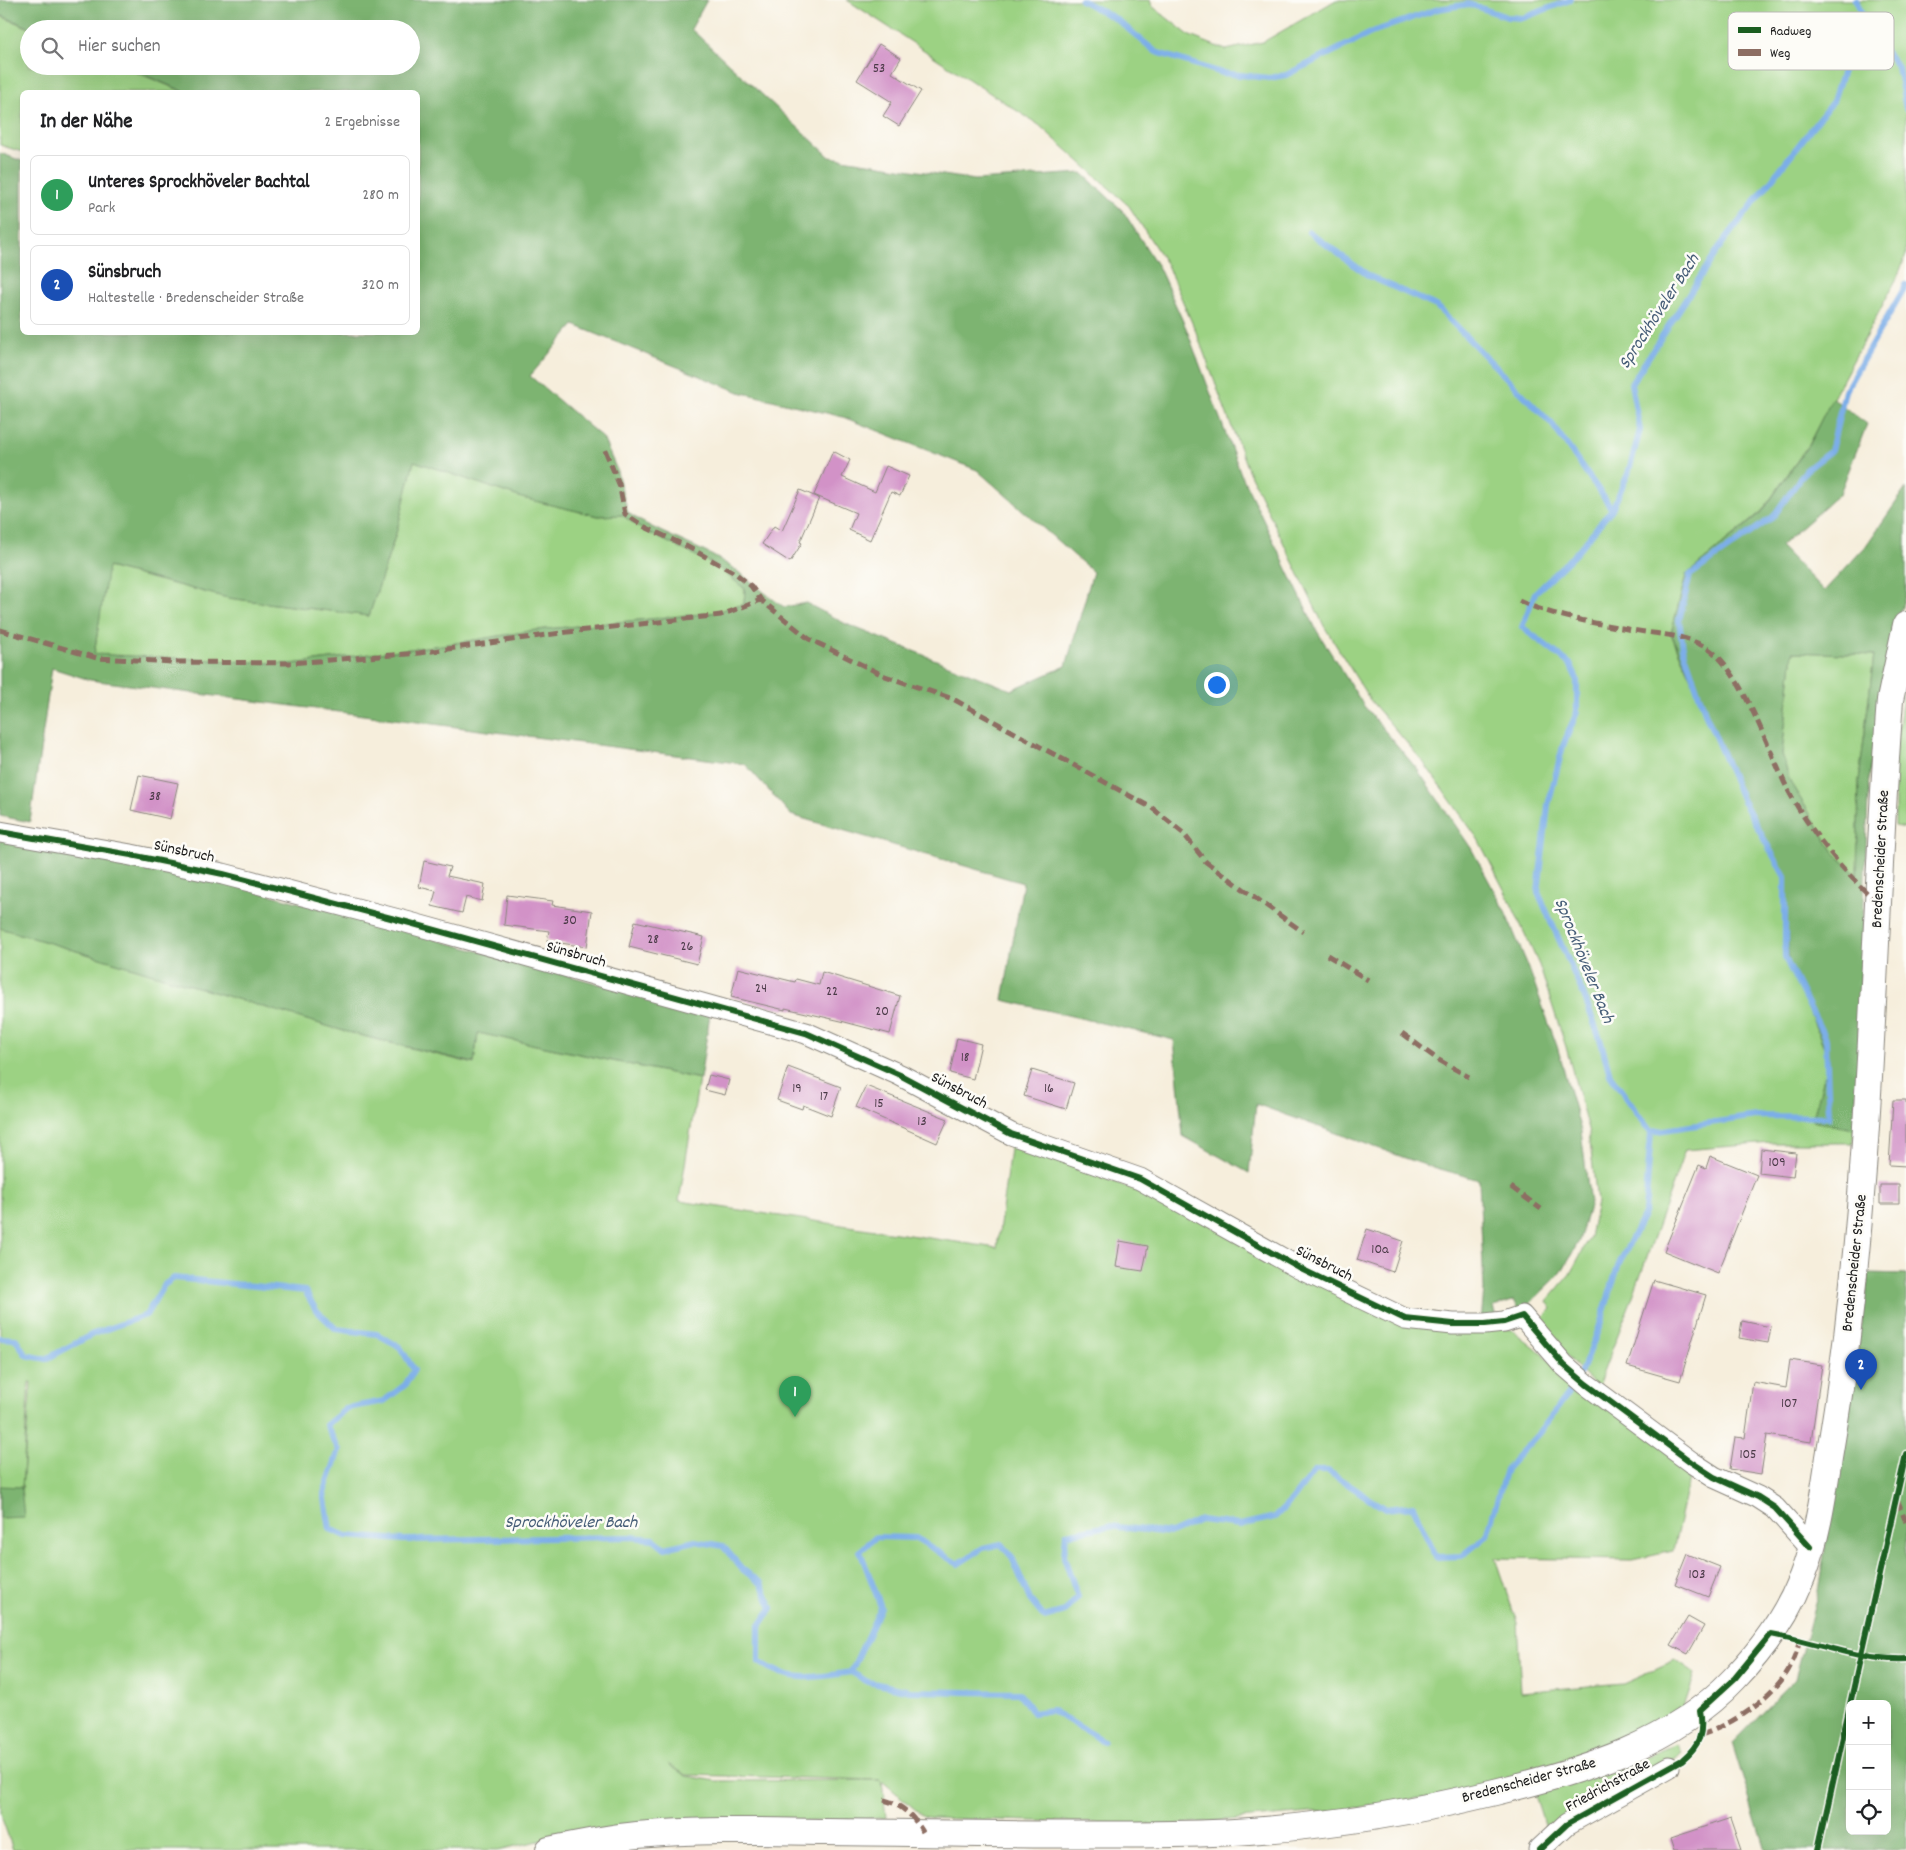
<!DOCTYPE html>
<html lang="de">
<meta charset="utf-8">
<style>
:root{--surface:#fff;--page:#f6f6f6;--text:#202124;--muted:#757577;--line:#e0e0e0;--accent:#b5179e}
body{margin:0;font-family:Dekko,sans-serif;background:var(--page);color:var(--text)}
.controls{position:absolute;right:15px;bottom:15px;display:grid;overflow:hidden;border-radius:8px;box-shadow:0 5px 20px #0002}
.controls button{width:45px;height:45px;display:grid;place-items:center;padding:0;border:0;border-bottom:1px solid var(--line);background:var(--surface);color:var(--text);font:25px sans-serif}
.you{position:absolute;left:1216px;top:684px;width:18px;height:18px;margin:-12px;border:4px solid #fff;border-radius:50%;background:#1a73e8;box-shadow:0 0 0 8px #1a73e833}
.badge{display:grid;place-items:center;width:32px;height:32px;border-radius:50%;background:var(--accent);color:#fff;font-size:16px;font-weight:700}
.pin{position:absolute;translate:-50% -41px;filter:drop-shadow(0 1px 2px #0008)}
.pin::after{content:'';position:absolute;top:26px;width:18px;height:15px;background:inherit;clip-path:polygon(0 0,100% 0,50% 100%)}
.list{margin:0;padding:0;list-style:none}
h2{display:flex;justify-content:space-between;align-items:center;height:65px;margin:0;padding:0 20px;font-size:21px}
h2 small{font-size:16px;font-weight:400;color:var(--muted)}
.list li{display:grid;grid-template-columns:32px 1fr auto;gap:15px;align-items:center;box-sizing:border-box;height:80px;margin:0 10px 10px;padding:0 10px;border:1px solid var(--line);border-radius:8px}
.list b{display:block;font-size:19px;white-space:nowrap}
.list p{margin:0;font-size:16px;white-space:nowrap;color:var(--muted)}
.list em{font-size:16px;font-style:normal;color:var(--muted)}
.icon{flex:none;width:28px;height:28px;fill:none;stroke:currentColor;stroke-width:2;stroke-linecap:round;stroke-linejoin:round}
.map{position:relative;flex:none;width:1906px;height:1850px;overflow:hidden}
.search{position:absolute;background:var(--surface);box-shadow:0 5px 20px #0002;left:20px;top:20px;width:400px;height:55px;display:flex;align-items:center;gap:12px;box-sizing:border-box;padding:0 18px;border-radius:28px;color:var(--muted);font-size:19px}
.panel{position:absolute;background:var(--surface);box-shadow:0 5px 20px #0002;left:20px;top:90px;width:400px;height:245px;border-radius:8px}
.map>svg:first-child{display:block}
.green{fill:#9cd283;stroke:#5c7750;fill-rule:evenodd}
.forest{fill:#7db471;stroke:#4c6846;fill-rule:evenodd}
.lines{fill:none;stroke-linecap:round;stroke-linejoin:round}
.stream{stroke:#7caee8;stroke-width:6}
.building{fill:#d292c7}
.minor-casing{stroke:#89857c;stroke-width:23}
.major-casing{stroke:#89857c;stroke-width:28}
.minor{stroke:#fff;stroke-width:21}
.major{stroke:#fff;stroke-width:26}
.quiet{stroke:#8d6e63;stroke-width:5;stroke-dasharray:10 5;stroke-linecap:butt}
.cycleway-casing{stroke:#fdfcf7;stroke-width:9}
.cycleway{stroke:#1b5e20;stroke-width:6}
.labels{text-anchor:middle;dominant-baseline:central;stroke-width:5;stroke-linejoin:round;paint-order:stroke}
.number-label{font-size:14px;fill:#4a3a47}
.street-label{font-size:16px;fill:#1c1c1c;stroke:#fdfcf7}
.water-label{font-size:18px;font-style:italic;fill:#475e78;stroke:#fdfcf7}
.key{fill:#fdfcf7;stroke:#bab9b5;stroke-width:1}
.key-label{font-size:14px;fill:#1c1c1c}
</style>
<div class="map">
<svg width="1906" height="1850" viewBox="0 0 1906 1850">
<rect width="100%" height="100%" fill="#fdfcf7"/>
<filter id="ink" filterUnits="userSpaceOnUse"><feTurbulence type="fractalNoise" baseFrequency=".02" numOctaves="2"/><feDisplacementMap in="SourceGraphic" scale="10" xChannelSelector="R" yChannelSelector="G"/><feConvolveMatrix kernelMatrix="1 2 1 2 8 2 1 2 1" color-interpolation-filters="sRGB"/></filter>
<filter id="wash" filterUnits="userSpaceOnUse"><feTurbulence type="fractalNoise" baseFrequency=".0096" numOctaves="4" result="noise"/><feDisplacementMap in="SourceGraphic" scale="20" xChannelSelector="R" yChannelSelector="G"/><feGaussianBlur stdDeviation="1.12" result="paint"/><feColorMatrix in="noise" values="0 0 0 0 0 0 0 0 0 0 0 0 0 0 0 0 0 1.4 0 .05"/><feComposite in="paint" operator="in"/></filter>
<g filter="url(#wash)">
<rect width="100%" height="100%" fill="#f6eedc"/>
<path class="green" d="M847,0h303l2,6 38,30 36,14 37,-8 73,-42h570v255l-9,23 -89,167 -46,66 -75,64 -16,59 70,158 46,93 2,77 40,97 -16,62 41,8v14h-83l-86,7 -52,146 -36,92 -60,-64 15,-15 -5,-8 23,-27 20,-37 7,-35 -8,-69 -23,-86 -27,-82 -30,-66 -31,-60 -54,-76 -54,-63 -46,-74 -76,-156 -52,-138 -29,-67 -38,-59 -90,-81z
M0,16l32,13h-3v37h92l63,26h-162v60l-22,-7z
M414,461l108,37 76,18 24,-1 21,15 72,35 30,24 -1,15 -32,9 -176,17 -86,14 -159,20 -197,-9 13,-88 121,31 141,18 28,-86z
M1793,652l81,3 -15,126 -2,94 -22,-21 -45,-72 -8,-28z
M1906,671v157l-11,-2v-70z
M0,928l347,104 127,32 4,-31 221,46 -20,122 318,47 14,-107 178,71 159,85 164,33 89,71 91,65 -19,85 -41,9 -137,-2 22,65 4,69 102,-9 52,-23 20,14 -12,36 -41,22 -158,58 -152,21 -162,14 -239,-7 -8,-2 -41,-35 4,37 -307,14 -81,18h-485l-13,-37zM29,1382h2l-9,106zM668,1764l18,11 195,5 -164,1 -31,-5z
M1676,1744l5,8 -6,6 -33,14 -94,65 -14,-44 73,-21z"/>
<path class="forest" d="M0,0h707l-16,29 139,128 145,23 107,-7 41,38 36,57 27,60 55,146 76,157 47,75 53,63 54,79 32,59 25,59 29,80 24,85 9,72 -11,38 -18,32 -35,34 -7,3 -5,-10 -20,7 3,11 -16,3 3,-31 -5,-110 -60,-17 -163,-59 -7,69 -66,-37 -9,-96 -171,-40 20,-117 -232,-68 -46,-51 -655,-84 -38,-12 -22,154 -30,-6v-663l22,8v171h396v-240h-233l-63,-26h289v-37h-378l-33,-14zM574,325l165,67 104,25 134,53 116,102 -27,94 -55,24 -165,-66 -40,-21 -22,4c-21,-14 -40,-33 -62,-46 -30,-18 -65,-28 -94,-48l-12,-45 -13,-30 -73,-62zM414,461l108,37 76,18 24,-1 21,15 72,35 30,24 -1,15 -32,9 -176,17 -86,14 -159,20 -197,-10 14,-87 120,31 141,18 28,-86z
M1832,398l35,26 -27,69 -60,53 44,45 41,-44 41,-59v106l-15,44 -22,135 -14,356 -43,-8 17,-62 -41,-98 -1,-76 -46,-93 -70,-159 15,-58 76,-63 47,-68zM1793,652l81,3 -15,126 -2,94 -22,-21 -45,-72 -8,-28z
M0,827l124,28 586,159 -10,65 -222,-46 -4,30 -127,-31 -347,-104z
M1869,1273l37,1v576h-141l-33,-107 63,-64 23,-87zM1850,1704h37v127h-37z
M0,1486l21,1 3,30 -24,1z"/>
<g class="lines">
<path class="stream" d="M1081,0l35,19 40,33 66,21 47,5 17,-3 89,-44 63,-22 31,-5 38,13 16,1 47,-18
M1856,0l14,32 28,35 8,42
M1309,232l60,44 67,30 116,118 60,85
M1651,1132l105,-16 73,1 -3,-77 -41,-82v-81l-42,-76 -37,-86 -23,-67 -4,-28 11,-45 83,-58 33,-47 25,-19 14,-60 61,-106
M0,1338l16,1 10,16 20,4 47,-25 53,-19 18,-30 10,-7 131,13 11,19 20,19 41,5 23,13 14,23 -9,15 -21,16 -37,7 -21,17 13,25 -15,43 6,36 16,7 57,4 228,-3 23,2 11,9 30,-7 28,5 19,23 19,14 11,25 -13,19v35c31,21 56,16 92,10l30,-65 -21,-56 16,-14 40,1 42,26 25,-16 18,-4 11,13 18,43 14,17 21,-6 13,-14 -14,-40 2,-23 43,-8 62,7 29,-13 40,5 35,-8 17,-17 22,-29h14l57,38 28,-3 23,51 26,-1 25,-20 19,-67 33,-36 29,-39 16,-28 15,-38 19,-62 27,-54 6,-80 -41,-57 -9,-33 -17,-46 -46,-104 10,-87 15,-59 14,-34v-33l-7,-15 -48,-37 13,-34 42,-41 35,-43 16,-35 12,-44 -9,-46 90,-139 112,-144 10,-30 27,-39
M851,1672l17,10 42,9 109,2 14,20 18,-3 52,31"/>
</g>
<g id="blocks">
<path class="building" d="M879,44l22,14 -9,15 29,18 -22,35 -16,-10 9,-14 -35,-22z
M833,451l17,9 -8,17 33,15 11,-26 23,10 -9,20 -9,-4 -21,48 -21,-10 7,-17 -42,-18z
M800,490l19,8 -19,44 2,1 -12,19 -28,-18 12,-18 8,5z
M139,775l39,8 -8,36 -39,-9z
M424,861l26,6 -3,9 38,8 -3,17 -16,-4 -4,16 -30,-7 4,-15 -17,-4z
M507,895l46,6 -1,4 40,6 -5,36 -40,-6 2,-10 -45,-6z
M635,921l69,16 -7,27 -68,-17z
M738,968l57,14 1,-3 23,6 3,-13 78,24 -10,38 -49,-13 -56,-13v2l-54,-13z
M957,1038l24,6 -8,35 -23,-6z
M788,1067l53,20 -10,29 -28,-11 -1,4 -25,-9z
M1032,1070l42,13 -8,26 -42,-13z
M709,1075l20,5 -4,15 -20,-5z
M866,1086l82,33 -11,24 -81,-36z
M1893,1100h13v66l-17,-1z
M1761,1149l35,4 -3,24 -34,-4z
M1710,1156l47,19 -39,98 -54,-22 35,-86 7,3z
M1880,1185h19v19h-19z
M1367,1229l36,12 -10,31 -36,-12z
M1120,1241l28,5 -5,25 -27,-4z
M1654,1280l52,15 -26,86 -53,-15z
M1742,1321l29,6 -3,16 -29,-5z
M1790,1360l32,5 -11,77 -44,-7 -6,39 -31,-5 5,-32 10,1 8,-56 33,6z
M1687,1554l33,13 -12,30 -33,-13z
M1688,1617l16,9 -16,28 -17,-9z
M1731,1818l11,32h-68l-4,-12z"/>
</g>
</g>
<g filter="url(#ink)">
<use href="#blocks" fill-opacity="0" stroke="#89857c" stroke-width="1"/>
<g class="lines">
<g class="minor-casing">
<path id="minor" d="M0,832l131,23 92,19 187,49 396,110 94,42 111,59 129,45 159,89 106,51 48,5h32l19,-2 18,-6 42,49 22,19 105,78 23,15 44,20 17,11 35,39
M1539,1850l28,-26 102,-57"/>
</g>
<g class="major-casing">
<path id="major" d="M549,1850c29,-6 58,-12 88,-15 63,-6 127,-4 190,-3 116,1 231,4 347,2 109,-1 215,-16 321,-42 86,-21 177,-47 239,-113 28,-29 53,-64 68,-102 15,-38 21,-80 27,-120 7,-40 13,-81 18,-121 26,-212 27,-424 43,-636l16,-75"/>
</g>
<use href="#minor" class="minor"/>
<use href="#major" class="major"/>
<path class="quiet" d="M605,450l14,34 6,30 20,13 41,19 49,27 16,13 10,14 48,39 76,37 68,23 199,109 31,25 23,29 97,70
M1519,601c36,16 76,22 114,29 26,5 54,4 77,20 32,22 59,101 77,138 22,42 56,84 92,116
M0,630l97,28 76,4 118,1 128,-10 149,-21 153,-17 40,-15
M1327,955l41,25
M1402,1033l35,26 32,18
M1511,1187l30,22
M1897,1500l9,22
M1701,1735c31,-10 76,-40 90,-70 4,-8 7,-17 9,-26
M884,1800c19,5 29,16 39,32"/>
<g class="cycleway-casing">
<path id="cycleway" d="M0,832l131,23 92,19 187,49 396,110 94,42 111,59 129,45 159,89 106,51 48,5h32l19,-2 18,-6 42,49 22,19 105,78 23,15 44,20 17,11 35,39
M1850,1704l56,-250
M1539,1850l28,-26 115,-64c18,-15 22,-27 18,-50l35,-32 36,-44c45,8 89,27 135,25
M1818,1850l32,-145"/>
</g>
<use href="#cycleway" class="cycleway"/>
</g>
</g>
<g class="labels">
<g class="number-label">
<text x="879" y="69">53</text>
<text x="155" y="797">38</text>
<text x="570" y="921">30</text>
<text x="653" y="940">28</text>
<text x="687" y="947">26</text>
<text x="761" y="989">24</text>
<text x="832" y="992">22</text>
<text x="882" y="1012">20</text>
<text x="965" y="1058">18</text>
<text x="797" y="1089">19</text>
<text x="1049" y="1089">16</text>
<text x="824" y="1097">17</text>
<text x="879" y="1104">15</text>
<text x="922" y="1122">13</text>
<text x="1777" y="1163">109</text>
<text x="1380" y="1250">10a</text>
<text x="1789" y="1404">107</text>
<text x="1748" y="1455">105</text>
<text x="1697" y="1575">103</text>
</g>
<g class="street-label">
<text transform="translate(184 852) rotate(12)">Sünsbruch</text>
<text transform="translate(1881 859) rotate(-87)">Bredenscheider Straße</text>
<text transform="translate(576 955) rotate(16)">Sünsbruch</text>
<text transform="translate(959 1091) rotate(28)">Sünsbruch</text>
<text transform="translate(1855 1263) rotate(-84)">Bredenscheider Straße</text>
<text transform="translate(1324 1264) rotate(27)">Sünsbruch</text>
<text transform="translate(1529 1781) rotate(-15)">Bredenscheider Straße</text>
<text transform="translate(1608 1786) rotate(-29)">Friedrichstraße</text>
</g>
<g class="water-label">
<text transform="translate(1660 312) rotate(-57)">Sprockhöveler Bach</text>
<text transform="translate(1583 961) rotate(68)">Sprockhöveler Bach</text>
<text x="571" y="1523">Sprockhöveler Bach</text>
</g>
</g>
<rect x="1728" y="12" width="166" height="58" rx="8" class="key"/>
<rect x="1738" y="27" width="23" height="6" fill="#1b5e20"/>
<rect x="1738" y="49" width="23" height="7" fill="#8d6e63"/>
<g class="key-label">
<text x="1770" y="35">Radweg</text>
<text x="1770" y="57">Weg</text>
</g>
</svg>
<div class="controls">
<button>+</button>
<button>−</button>
<button><svg class="icon" aria-label="locate" viewBox="0 0 24 24"><circle cx="12" cy="12" r="6"/><path d="M12 2v4M12 18v4M2 12h4M18 12h4"/></svg></button>
</div>
<div class="you"></div>
<div class="pin badge" style="left:795px;top:1417px;background:#2e9e5b">1</div>
<div class="pin badge" style="left:1861px;top:1390px;background:#1a4fb4">2</div>
<div class="search"><svg class="icon" aria-label="search" viewBox="0 0 24 24"><circle cx="10" cy="10" r="6"/><path d="M15 15l6 6"/></svg>Hier suchen</div>
<section class="panel">
<h2>In der Nähe<small>2 Ergebnisse</small></h2>
<ul class="list">
<li><span class="badge" style="background:#2e9e5b">1</span><div><b>Unteres Sprockhöveler Bachtal</b><p>Park</p></div><em>280 m</em></li>
<li><span class="badge" style="background:#1a4fb4">2</span><div><b>Sünsbruch</b><p>Haltestelle · Bredenscheider Straße</p></div><em>320 m</em></li>
</ul>
</section>
</div>
